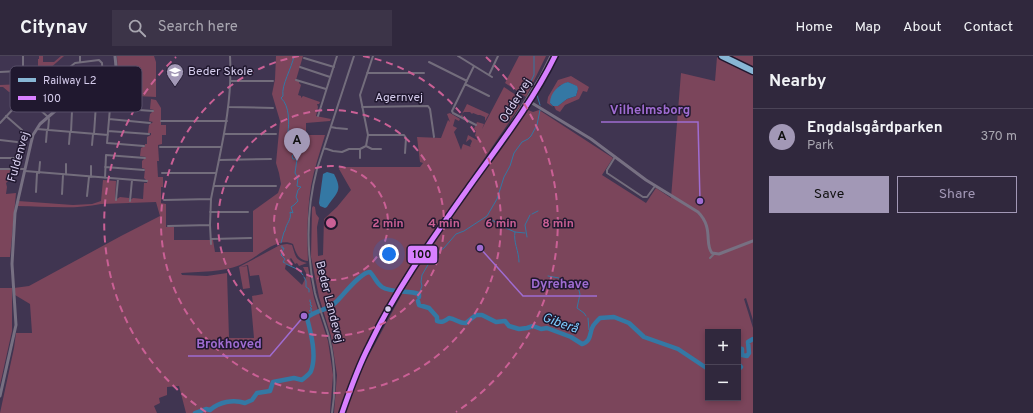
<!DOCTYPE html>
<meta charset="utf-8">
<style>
:root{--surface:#30283d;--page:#3c3448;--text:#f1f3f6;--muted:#a8a6b0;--line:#4b4457;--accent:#a298b6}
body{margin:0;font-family:Overpass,sans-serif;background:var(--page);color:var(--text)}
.controls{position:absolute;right:12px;bottom:12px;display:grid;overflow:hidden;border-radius:0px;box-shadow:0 2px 6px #0003}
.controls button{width:36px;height:36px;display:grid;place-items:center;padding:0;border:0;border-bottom:1px solid var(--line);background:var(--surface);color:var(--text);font:20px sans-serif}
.you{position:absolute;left:389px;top:198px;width:14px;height:14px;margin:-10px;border:3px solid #fff;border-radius:50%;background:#1a73e8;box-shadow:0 0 0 6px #1a73e833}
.badge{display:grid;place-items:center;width:26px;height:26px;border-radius:50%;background:var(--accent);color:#111;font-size:13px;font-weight:700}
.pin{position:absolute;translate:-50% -33px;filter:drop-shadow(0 1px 2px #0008)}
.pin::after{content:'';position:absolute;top:21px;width:14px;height:12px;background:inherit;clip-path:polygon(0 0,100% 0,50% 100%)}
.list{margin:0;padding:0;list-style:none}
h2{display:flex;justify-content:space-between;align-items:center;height:52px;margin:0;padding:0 16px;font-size:17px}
h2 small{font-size:13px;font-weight:400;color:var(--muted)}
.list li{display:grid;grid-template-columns:26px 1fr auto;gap:12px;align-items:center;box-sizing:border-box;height:56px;padding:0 16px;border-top:1px solid var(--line)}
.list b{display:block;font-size:15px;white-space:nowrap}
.list p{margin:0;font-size:13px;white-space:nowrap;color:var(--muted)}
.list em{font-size:13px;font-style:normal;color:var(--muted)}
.actions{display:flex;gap:8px;padding:12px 16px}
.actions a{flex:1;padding:9px 0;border:1px solid var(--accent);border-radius:0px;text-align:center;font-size:14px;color:var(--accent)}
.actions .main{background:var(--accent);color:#111}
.icon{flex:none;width:22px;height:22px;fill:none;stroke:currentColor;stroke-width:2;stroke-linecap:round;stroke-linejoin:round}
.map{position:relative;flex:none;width:753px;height:357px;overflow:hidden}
header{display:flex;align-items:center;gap:24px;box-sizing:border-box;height:56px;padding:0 20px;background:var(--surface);border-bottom:1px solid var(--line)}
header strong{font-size:19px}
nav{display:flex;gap:22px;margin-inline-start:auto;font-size:14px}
.search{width:280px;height:36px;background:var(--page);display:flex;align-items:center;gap:10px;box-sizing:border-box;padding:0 14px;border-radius:0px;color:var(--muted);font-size:15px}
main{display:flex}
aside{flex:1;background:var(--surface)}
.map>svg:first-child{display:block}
.green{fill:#7b455b;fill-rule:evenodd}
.water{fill:#3478a4}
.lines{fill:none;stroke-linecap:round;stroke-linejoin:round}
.stream{stroke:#3478a4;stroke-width:1}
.river{stroke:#3478a4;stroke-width:4.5}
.street{stroke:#736d7c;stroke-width:2}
.secondary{stroke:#777082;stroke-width:3}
.bus-1-casing{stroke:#20182f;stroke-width:8}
.bus-1{stroke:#d880ff;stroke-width:5}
.rail-1-casing{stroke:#20182f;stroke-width:9}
.rail-1{stroke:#88b6d5;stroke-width:6}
.ring{fill:none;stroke:#ca6095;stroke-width:2;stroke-dasharray:7 5}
.bus-dot{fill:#d6cded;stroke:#20182f;stroke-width:1.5}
.labels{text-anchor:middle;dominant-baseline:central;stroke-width:3;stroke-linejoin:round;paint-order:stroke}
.poi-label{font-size:12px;fill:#d6cded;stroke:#20182f;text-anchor:start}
.street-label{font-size:12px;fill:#d6cded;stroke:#20182f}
.water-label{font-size:13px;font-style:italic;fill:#7dcbfd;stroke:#20182f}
.key{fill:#20182f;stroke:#574e68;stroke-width:1}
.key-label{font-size:11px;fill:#d6cded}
.centre{fill:#ca6095;stroke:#20182f;stroke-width:2}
.ring-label{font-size:12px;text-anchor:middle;font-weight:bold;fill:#ca6095;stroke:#20182f;stroke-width:3;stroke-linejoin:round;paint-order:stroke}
.leader{fill:none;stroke:#9f6cd1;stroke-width:1.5}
.callout-dot{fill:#9f6cd1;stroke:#20182f;stroke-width:1.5}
.callout-label{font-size:13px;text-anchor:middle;font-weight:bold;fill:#9f6cd1;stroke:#20182f;stroke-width:3;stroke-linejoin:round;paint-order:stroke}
.line-badge{stroke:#20182f;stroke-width:1.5}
.pale-badge-label{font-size:11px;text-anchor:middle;font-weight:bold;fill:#111}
</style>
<header>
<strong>Citynav</strong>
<div class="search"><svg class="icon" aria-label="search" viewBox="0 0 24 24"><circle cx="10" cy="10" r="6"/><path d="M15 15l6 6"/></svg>Search here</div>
<nav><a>Home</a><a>Map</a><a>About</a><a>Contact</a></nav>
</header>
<main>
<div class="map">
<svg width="753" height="357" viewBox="0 0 753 357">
<rect width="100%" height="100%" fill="#403551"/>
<path class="green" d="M39,0h4v6h11l7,-6h3l-31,27 -4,9h-20l-6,-5h-3v-2l23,-1 15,-15v-10h1z
M117,0h37l2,6v35l-37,-2z
M276,0h27l-7,24 3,1v2l2,2 -3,10 3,1v2l2,-2 17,6 -1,2h-2l1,3 -2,9 15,3 -1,2 -24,2v12h19c-5,17 -11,34 -14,51 -4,25 -4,50 -3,75 -10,-1 -12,-8 -15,-17 -15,-7 -32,10 -45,17 -21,12 -44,10 -67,12l1,2 25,1 20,-3 2,65h25l-3,-34h2l-1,-8 11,-2 -4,-19 -9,1 -2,-11 -8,2 7,-1 3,22 -7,1 -4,-22 41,-22 7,-1 5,1c4,12 3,15 15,18l-8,3 -2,-3 -2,1 -4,-6 -1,1 3,6 -2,1 -5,-2 -1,5 17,16 5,-10 -4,-8h5l6,31 14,43 5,34 -3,38h-144l-7,-27 -12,1v8l-8,3 1,5 -6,3 3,7h-157l14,-65 2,-15h16l-2,-29 -15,-9 -1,-7 15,-2 92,-50 39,-20 -4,-14 -55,2c-27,6 -57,2 -84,2l1,-5 55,4 19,-1 9,-3 2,-21 13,1 -1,19 5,-3 9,1v3l4,-3 10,1 1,-16h3v-2l-3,-3 1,-9 -3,-1v-7l4,-4 -6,-1 1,-8 4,-2v-2h2v-7l4,-2v-2h-3l1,-8 4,-3 -4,-1 1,-7 4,-4 -4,-1 1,-10 5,1 5,8v17h5v10h-4v9l-4,1 1,16h-2l1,16h5v10h-2v16l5,1v23h8v13h39l2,12h38v-41l25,-18 3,-9 -2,-11 -3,-10 4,-42 -8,-27 3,-15z
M519,0h27l-20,41 -21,-14z
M727,0h26v13z
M717,1l36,17v246l-7,-22 -2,1 9,29v85h-408l16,-43 49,-91 20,-32 98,-137 5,2 6,-2 74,48 -11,17 44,28 10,-15 15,10 10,-125 34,8zM708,276h30v66h-30z
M571,20l18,11 -2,5 -4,-1 -4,8 -14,6 -5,7 -4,-2 -2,-4h4l9,-7 9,-3 2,-7 -2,-3 -8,-4 -9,4 -9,17 3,4 -6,-4 1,-6 10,-17z
M504,31l15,10 -3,4 4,5 -116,170 -25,43 -23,49 -17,45h-5l3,-38 -6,-39 -12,-39 -8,-40 1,-49 1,-2 2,1 1,7 3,4 -2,9 1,29 5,-1 1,-36 13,-12 14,-17 -12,-21 1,-2h80l3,-4 -3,-1 -3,-25 24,1 7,-18 2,2 -3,-8 3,-1 10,6 -1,2 -4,-2 -2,7 4,2 -3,4 7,18 2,-6 8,3 -1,-1 2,-5 -2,-2 -4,3 2,-7 9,5 1,-2 -3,-2 1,-5 -2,-2 3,-7 7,2 -2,5z
M467,48l22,10 -4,7v-4l-5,-2h-2l-5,-2 -1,1 -2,-2h-6l-2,2 1,3 -2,-1z
M0,114h10l-1,10 -3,3 1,4 -1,7 10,-1 -6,64h-10z
M0,232h12v43l-12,54z"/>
<path class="water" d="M568,26l9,4 1,3 -2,7 -9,3 -9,7h-5l-3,-3c0,-10 9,-19 18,-21z
M327,116l7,2c9,17 3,18 -7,33l-2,1 -5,-2 -1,-3 4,-29z"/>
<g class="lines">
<path class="stream" d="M527,33l7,-14v-19
M537,39l3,10
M532,158l6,-3
M491,163l8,6
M501,170l14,6 10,1
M515,176c-2,10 4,19 4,30
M527,181l-2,-12 5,-10
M281,187l3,-11 1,-1c1,-8 7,-11 5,-19l3,1 -2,-6 3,-2 4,-4 -2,-4 2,-7 3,-3 -4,-1 1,-8 -3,-5 2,-14h-4l-1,-3 3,-3v-4l-3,1 -1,-3 3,-7 -4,1 2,-5 -3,1 2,-4 -3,-1c1,-8 2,-26 -7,-34l2,-2c-2,-11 9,-28 11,-40
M282,190v2h2l-3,7 4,4 -2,3 2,1
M286,208l13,6 4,5
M548,220l11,2 2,3
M304,221l2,4v6l3,2v3
M565,226l8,2
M578,231l2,7 -3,14 7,5 2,3
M419,238l3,-8 -1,-4 1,-7 11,-19 11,-8 12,-14 8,-3 23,-15 10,-17 7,-22 6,-11 4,-13 8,-11 6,-3 3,-3 6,-11 3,-15
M310,259l2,-4h-3l3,-2 -2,-1 2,-2 -2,-1 1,-2 -1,-1v-2
M588,262l1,12 2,2"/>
<path class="river" d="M418,245l1,4 10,3 8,9v4c5,2 8,0 12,-3 7,1 11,6 17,5l10,-8h6l14,7 9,-1 4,5 10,3 8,-1 6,-2 8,3 6,-1 24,9 11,7c10,-3 7,-11 11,-18 2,-3 5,-6 7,-8l14,-1 15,6 15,14 34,12 30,20
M738,292l4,1v6l5,1 2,-3 -1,-11 5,-3
M738,307l3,4 -3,3
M195,357l11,-4 4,1c9,-8 23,-11 35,-7l7,-3 5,-7 13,-2 3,-9 21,-4 8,2c3,-3 8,-6 9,-9 6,-15 0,-38 -4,-53 7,-8 22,-7 30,-17 7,-7 24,-29 33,-29 5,5 6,11 12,15 9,6 27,3 37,7v3"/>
<path class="street" d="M80,0v6
M373,0l-13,39 8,40h36l2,3 -1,15
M458,0l34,21
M304,2l30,9
M429,6l38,19
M474,10l-22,45 1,2 23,12
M300,11l30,10
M0,16l19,-1 4,-5v-10
M367,17h57
M60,19l2,1 13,-1
M489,19l9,-19
M88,20l15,-1
M56,22l19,-15 24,-3 3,3 1,16
M296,24l30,9
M230,25h43
M465,28l24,12
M229,51l44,1
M362,51l66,-1 2,3 4,28
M40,53l10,-8 2,2
M6,60l16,14
M318,60l19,-60
M109,63l41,4
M161,65h66
M0,67l15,-16h22l11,10
M331,71l5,1 11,1
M37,73l71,6
M48,74l1,-11
M108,75l41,3
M71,76l1,-21
M94,78l2,-30
M224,78h52
M0,84l17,2
M46,86l1,-12
M69,88l1,-12
M92,89l1,-11
M144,90l-37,-3 3,-35 43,3
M366,90l6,3h9
M366,90l2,-11
M160,91h61
M324,92l9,3 9,1 7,-3h11l6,-3
M360,93v9
M615,101l-8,13v3l36,24h4l8,-11
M0,102h16
M219,104l52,-1
M105,111l39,3
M0,113h25
M25,115l122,10
M39,117l1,-11
M162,117h54
M66,119v-11
M91,121v-11
M105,122l1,-23 39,3
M214,130h62
M36,136l1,-19
M62,138l1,-19
M87,140l2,-19
M116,144l2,-21
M164,144l47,-1
M130,145l2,-21
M210,156h38
M168,170l42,-1
M211,183l40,-1
M211,188l-1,-19 1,-26c9,-47 22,-94 19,-143
M710,202l4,-4
M332,357c4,-25 3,-51 -3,-76 -4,-15 -10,-29 -14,-44 -9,-41 -9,-82 2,-124l37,-113"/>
<path class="secondary" d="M527,44l64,39 55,41 52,32c16,16 6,32 14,41l7,1 34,-13
M503,81l38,-61 10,-20
M0,340l16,-71 -4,-61 3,-51 16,-70 2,-8 7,-11 36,-31c13,-4 27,5 40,1l2,-7 -3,-31
M342,357c28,-93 89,-172 144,-250 25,-35 51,-68 69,-107"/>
<g class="bus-1-casing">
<path id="bus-1" d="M342,357c8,-23 16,-46 27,-67 27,-57 64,-108 100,-159 30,-42 63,-84 86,-131"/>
</g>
<use href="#bus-1" class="bus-1"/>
<g class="rail-1-casing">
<path id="rail-1" d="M722,0l31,15"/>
</g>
<use href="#rail-1" class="rail-1"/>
</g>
<g class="ring">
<circle cx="331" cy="167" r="57"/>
<circle cx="331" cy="167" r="113"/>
<path d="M363 0A170 170 0 1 1 299 0"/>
<path d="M206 356A227 227 0 0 1 176 1M486 1A227 227 0 0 1 456 356"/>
</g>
<defs>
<g id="school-pin" transform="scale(0.9)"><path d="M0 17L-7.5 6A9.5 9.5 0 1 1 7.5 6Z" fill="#a298b6" stroke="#20182f"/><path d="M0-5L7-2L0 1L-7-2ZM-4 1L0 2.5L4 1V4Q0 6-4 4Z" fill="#fff"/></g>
</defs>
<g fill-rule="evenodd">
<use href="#school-pin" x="175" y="16"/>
</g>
<circle class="bus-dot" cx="388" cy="253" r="3.5"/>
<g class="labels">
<g class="poi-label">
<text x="188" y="16">Beder Skole</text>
</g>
<g class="street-label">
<text x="399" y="42">Agernvej</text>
<text transform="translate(516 45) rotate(-58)">Oddervej</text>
<text transform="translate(19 101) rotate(-74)">Fuldenvej</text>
<text transform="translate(329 246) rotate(76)">Beder Landevej</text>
</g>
<g class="water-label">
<text transform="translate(560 268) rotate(20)">Giberå</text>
</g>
</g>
<rect x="10" y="10" width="132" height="46" rx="6" class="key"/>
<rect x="18" y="22" width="18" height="4" fill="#88b6d5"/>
<rect x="18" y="40" width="18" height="4" fill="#d880ff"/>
<g class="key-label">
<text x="43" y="28">Railway L2</text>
<text x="43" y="46">100</text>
</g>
<circle cx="331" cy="167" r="6" class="centre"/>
<g class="ring-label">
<text x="388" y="171">2 min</text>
<text x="444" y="171">4 min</text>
<text x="501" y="171">6 min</text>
<text x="558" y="171">8 min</text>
</g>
<path class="leader" d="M700 145L698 66H601M480 192L523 240H597M304 260L270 300H188"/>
<g class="callout-dot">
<circle cx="700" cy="145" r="4"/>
<circle cx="480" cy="192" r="4"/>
<circle cx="304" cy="260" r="4"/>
</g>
<g class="callout-label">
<text x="650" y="58">Vilhelmsborg</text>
<text x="560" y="232">Dyrehave</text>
<text x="229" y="292">Brokhoved</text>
</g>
<rect class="line-badge" x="407" y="189" width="31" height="19" rx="4" fill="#d880ff"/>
<g class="pale-badge-label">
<text x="422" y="202">100</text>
</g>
</svg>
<div class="controls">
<button>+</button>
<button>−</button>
</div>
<div class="you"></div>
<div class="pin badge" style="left:297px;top:105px">A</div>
</div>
<aside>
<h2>Nearby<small></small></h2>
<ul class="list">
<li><span class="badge">A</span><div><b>Engdalsgårdparken</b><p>Park</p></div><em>370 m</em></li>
</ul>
<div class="actions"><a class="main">Save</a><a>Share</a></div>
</aside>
</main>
